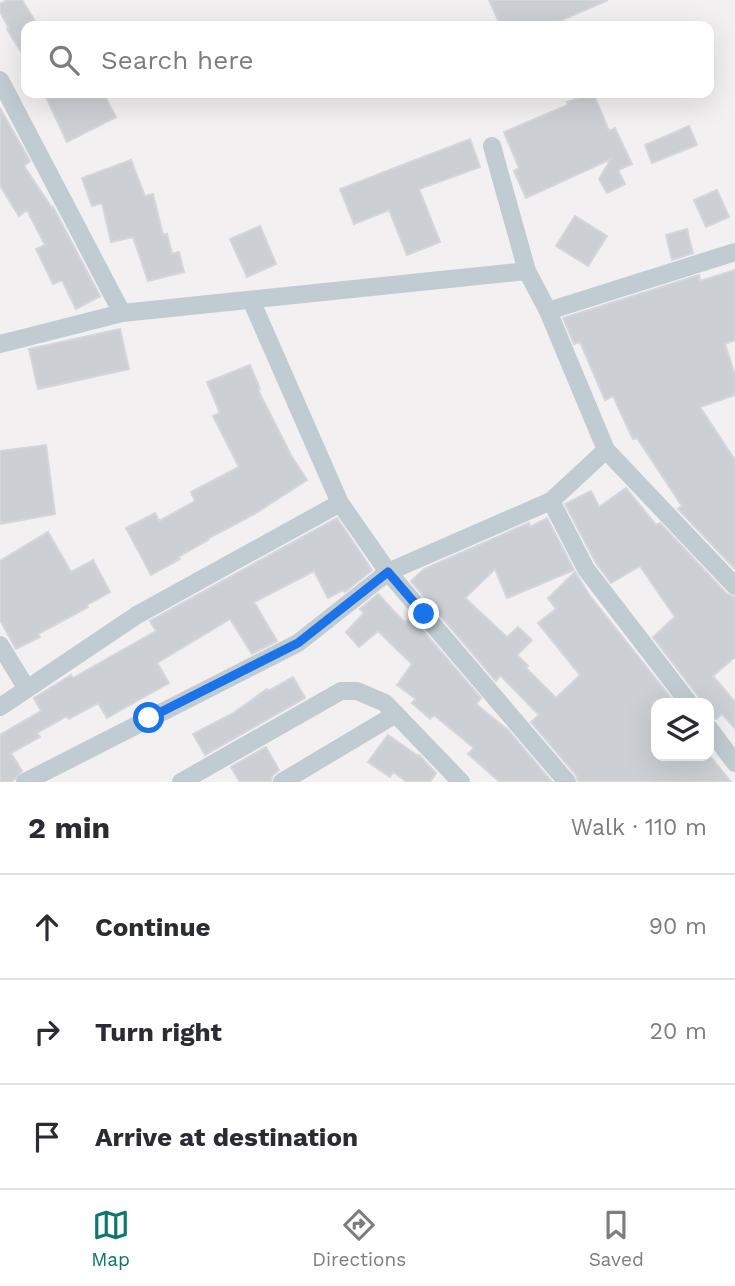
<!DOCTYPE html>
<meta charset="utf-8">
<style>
:root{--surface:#fff;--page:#f7f7f7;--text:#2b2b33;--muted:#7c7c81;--line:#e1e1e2;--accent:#0f766e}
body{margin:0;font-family:"Work Sans",sans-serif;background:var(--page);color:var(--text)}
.controls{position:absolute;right:21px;bottom:21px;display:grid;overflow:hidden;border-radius:14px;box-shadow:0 7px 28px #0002}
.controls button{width:63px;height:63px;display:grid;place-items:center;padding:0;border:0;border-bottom:2px solid var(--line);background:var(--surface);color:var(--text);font:35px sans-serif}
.stop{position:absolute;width:21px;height:21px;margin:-16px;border:5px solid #1a73e8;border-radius:50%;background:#fff}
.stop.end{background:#1a73e8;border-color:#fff;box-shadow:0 2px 7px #0008}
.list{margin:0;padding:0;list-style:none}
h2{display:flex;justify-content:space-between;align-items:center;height:91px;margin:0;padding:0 28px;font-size:30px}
h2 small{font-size:23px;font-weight:400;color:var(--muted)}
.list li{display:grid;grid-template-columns:46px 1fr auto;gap:21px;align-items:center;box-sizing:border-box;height:105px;padding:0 28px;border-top:2px solid var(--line)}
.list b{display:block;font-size:26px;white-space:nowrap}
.list em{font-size:23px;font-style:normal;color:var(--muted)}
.icon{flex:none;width:38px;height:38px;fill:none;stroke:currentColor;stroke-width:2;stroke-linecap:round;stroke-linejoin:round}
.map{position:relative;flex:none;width:735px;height:782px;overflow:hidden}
.search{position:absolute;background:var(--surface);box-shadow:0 7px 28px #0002;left:21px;right:21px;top:21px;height:77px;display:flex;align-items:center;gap:18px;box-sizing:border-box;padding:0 24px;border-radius:14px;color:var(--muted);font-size:26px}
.sheet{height:406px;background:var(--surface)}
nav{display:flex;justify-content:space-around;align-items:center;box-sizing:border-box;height:98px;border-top:2px solid var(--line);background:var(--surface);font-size:19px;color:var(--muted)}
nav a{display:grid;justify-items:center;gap:4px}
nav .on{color:var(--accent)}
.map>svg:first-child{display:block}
.building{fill:#cccfd4;stroke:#d4d6db;stroke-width:2}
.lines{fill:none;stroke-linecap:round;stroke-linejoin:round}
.street{stroke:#c0cbd2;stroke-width:18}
.route{stroke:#1a73e8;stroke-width:9}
</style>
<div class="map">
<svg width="735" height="782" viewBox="0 0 735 782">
<rect width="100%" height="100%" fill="#f2f0f0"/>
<path class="building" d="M7,0h15l16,26h-12v34l-19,-31 2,-1 -9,-16v-8z
M489,0h119l-60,26h-47z
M44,93h59l13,24 -49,25z
M593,93l16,38 6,-3 17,36 -14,6 7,14 -18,9 -8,-14 12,-20 -85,39 -12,-27 5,-3 -15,-36 64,-27 -1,-3z
M0,108l30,53 -6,5 28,42 1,-1 47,89 -24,13 -14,-29 -9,4 -17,-35 9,-4 -18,-35 -8,6 -19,-30z
M689,126l8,19 -45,18 -7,-18z
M470,139l10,28 -61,22 21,53 -33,13 -18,-45 -35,14 -14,-35z
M131,160l14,36 8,-2 10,41 4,-1 5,20 7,-2 5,20 -36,9 -15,-44 -22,5 -9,-39 -10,3 -10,-28z
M717,190l12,27 -23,10 -12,-27z
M575,216l32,20 -19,30 -32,-20z
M260,226l16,38 -29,13 -17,-38z
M687,229l6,24 -21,7 -6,-25z
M735,270v70l-10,4 10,31v20l-35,12 35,53v109l-57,-60 4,-3 -45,-68 -4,1 -20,-43 -8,4 -25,-58 -6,2 -11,-26 136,-43 1,6z
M120,329l9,40 -91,20 -9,-40z
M250,365l10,24 -2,1 34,67 15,23 -51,33 -49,26 1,1 -30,17 2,2 -29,16 -25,-47 29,-15 4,8 36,-20 -4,-9 48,-25 -26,-51 7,-3 -13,-31z
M46,445l9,69 -55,10v-73z
M626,488l30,37 4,-2 67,71 8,3v60l-22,19 22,26v26l-13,-14 -6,5 -7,-2v-14h-9l-2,-7 -45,-59 22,-20 -35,-51 -29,17 -15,-20 -31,-59 26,-13 8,16z
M337,518l35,52 -27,22 -2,-2 -15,8 -14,-27 -60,31 23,39 -25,13 -22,-35 -73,44 12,20 -25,14 -37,21 -9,-15 -29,16 -2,-3 -30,17 3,4 -29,16 11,18 -10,11h-12v-47l41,-24 -7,-13 37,-23 2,3 83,-47 -6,-10z
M547,518l27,52 -67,28 -12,-29 -30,29 42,39 11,-10 14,13 -15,15 11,11 -2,2 30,30 24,-23 -42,-52 18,-14 -8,-11 27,-26 15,24 85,107h-19v53h54l21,26h-153l-2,-7 -45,-53 8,-7 -39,-40 -4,6 -85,-100 13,-12 105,-46 1,4z
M48,532l23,40 22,-12 17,32 -23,13 1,2 -50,27 2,3 -24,12 -16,-29v-59z
M378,594l27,29 6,-6 70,81 -5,6 32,26 44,52h-52l-32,-28 6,-6 -40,-33 -4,4 -18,-16 4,-4 -19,-14 15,-21 -34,-33 -19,16 -13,-15 18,-19 -4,-4z
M293,677l12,21 -100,57 -12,-21 39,-20 35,-25 1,2z
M388,735l30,21 1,-1 17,18 -6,9h-23l-14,-10 -3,5 -22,-15z
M266,747l13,23 -7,6 -1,6h-31l-9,-15z"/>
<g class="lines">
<path class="street" d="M0,80l122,233
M492,146l35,125 21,40 58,139 129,136
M251,300l89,203 48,69 163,-71 55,-51
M548,311l187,-59
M0,344l122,-31 405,-42
M551,501l35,68 103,134
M0,645l27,44
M0,707l137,-92 203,-112
M709,728l26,35
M25,782l273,-139 90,-71 179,210
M181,782l160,-91h16l28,12 76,79
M282,782l114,-68"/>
</g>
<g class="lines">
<path class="route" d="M149,718l149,-75 90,-71 36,42"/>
</g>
</svg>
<div class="controls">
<button><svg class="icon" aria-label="layers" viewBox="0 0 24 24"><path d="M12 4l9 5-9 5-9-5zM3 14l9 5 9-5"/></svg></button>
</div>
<div class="stop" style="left:149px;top:718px"></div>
<div class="stop end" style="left:424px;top:614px"></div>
<div class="search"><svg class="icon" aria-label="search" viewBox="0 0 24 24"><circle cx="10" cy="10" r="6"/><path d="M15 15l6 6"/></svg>Search here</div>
</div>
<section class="sheet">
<h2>2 min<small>Walk · 110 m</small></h2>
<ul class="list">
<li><svg class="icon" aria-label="ahead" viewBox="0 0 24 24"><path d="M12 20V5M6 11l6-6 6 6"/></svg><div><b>Continue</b></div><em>90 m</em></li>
<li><svg class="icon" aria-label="right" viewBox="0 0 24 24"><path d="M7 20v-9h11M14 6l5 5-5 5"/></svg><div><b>Turn right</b></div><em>20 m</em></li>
<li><svg class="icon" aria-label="arrive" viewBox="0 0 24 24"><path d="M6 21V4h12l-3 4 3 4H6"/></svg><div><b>Arrive at destination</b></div></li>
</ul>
</section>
<nav>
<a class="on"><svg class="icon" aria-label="map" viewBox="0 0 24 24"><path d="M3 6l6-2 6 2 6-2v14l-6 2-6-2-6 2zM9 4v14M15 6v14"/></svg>Map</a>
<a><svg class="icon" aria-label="directions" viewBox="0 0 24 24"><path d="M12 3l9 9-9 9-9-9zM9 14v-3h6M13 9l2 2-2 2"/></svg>Directions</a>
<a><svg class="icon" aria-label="saved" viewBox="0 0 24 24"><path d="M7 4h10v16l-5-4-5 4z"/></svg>Saved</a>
</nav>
